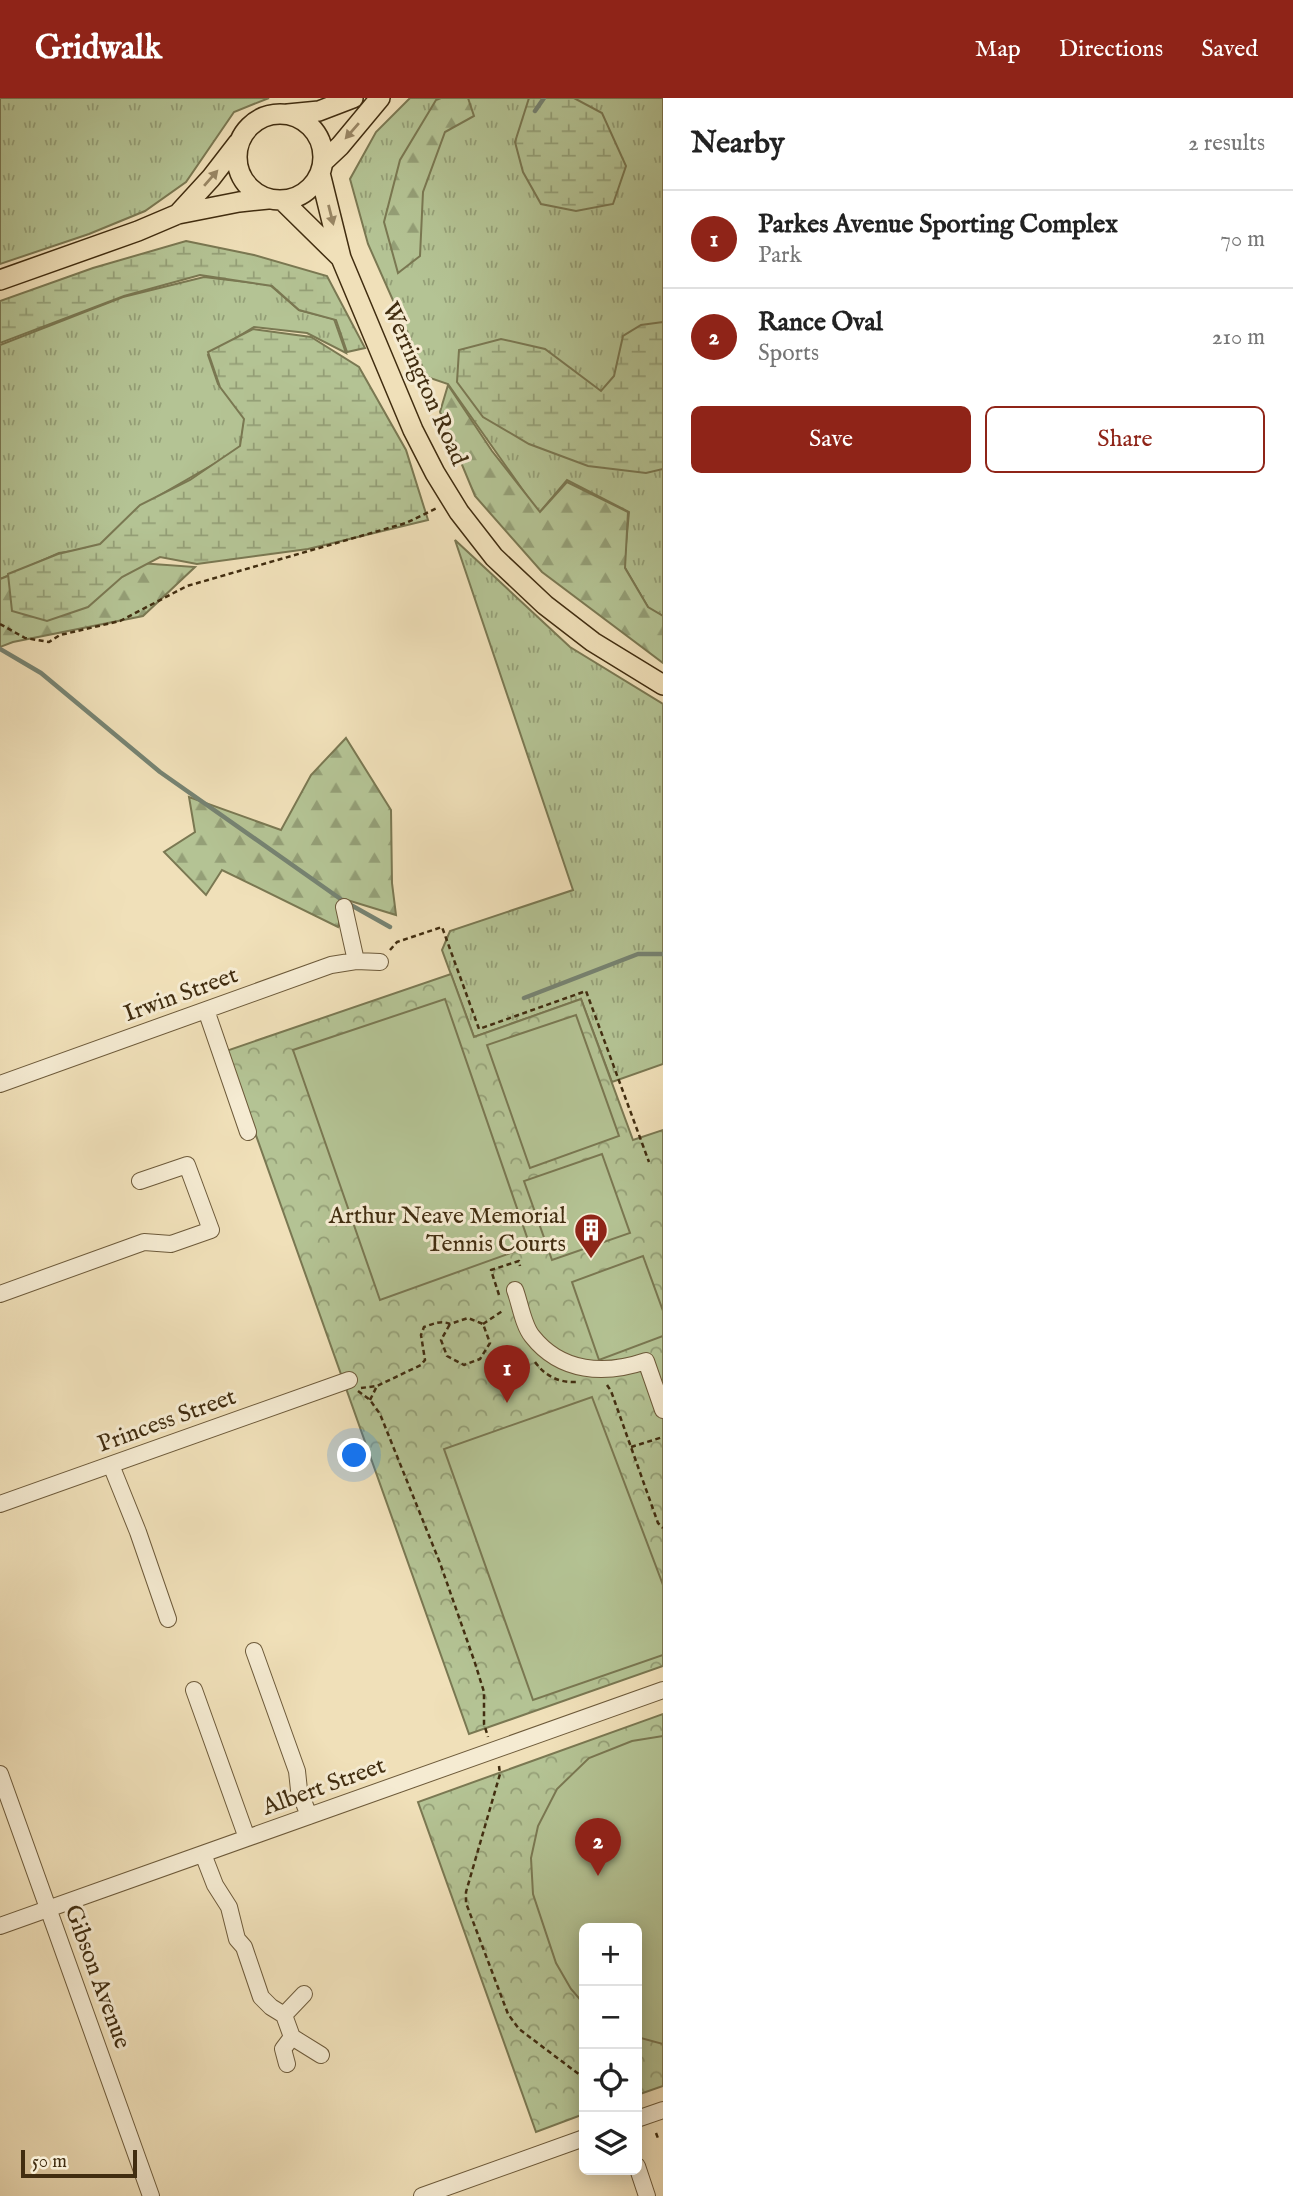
<!DOCTYPE html>
<meta charset="utf-8">
<style>
:root{--surface:#fff;--page:#f2f2f2;--text:#222;--muted:#767676;--line:#e0e0e0;--accent:#8f2418}
body{margin:0;font-family:"IM FELL English",serif;background:var(--page);color:var(--text)}
.controls{position:absolute;right:21px;bottom:21px;display:grid;overflow:hidden;border-radius:10px;box-shadow:0 4px 18px #0003}
.controls button{width:63px;height:63px;display:grid;place-items:center;padding:0;border:0;border-bottom:2px solid var(--line);background:var(--surface);color:var(--text);font:35px sans-serif}
.scale{position:absolute;left:21px;bottom:18px;width:116px;box-sizing:border-box;padding-left:7px;border:4px solid #412d10;border-top:0;font-size:19px;line-height:24px;white-space:nowrap;color:#412d10;-webkit-text-stroke:5px #f5ebd2;paint-order:stroke}
.you{position:absolute;left:355px;top:1358px;width:24px;height:24px;margin:-18px;border:5px solid #fff;border-radius:50%;background:#1a73e8;box-shadow:0 0 0 10px #1a73e833}
.badge{display:grid;place-items:center;width:46px;height:46px;border-radius:50%;background:var(--accent);color:#fff;font-size:23px;font-weight:700}
.pin{position:absolute;translate:-50% -58px;filter:drop-shadow(0 2px 4px #0008)}
.pin::after{content:'';position:absolute;top:37px;width:24px;height:21px;background:inherit;clip-path:polygon(0 0,100% 0,50% 100%)}
.list{margin:0;padding:0;list-style:none}
h2{display:flex;justify-content:space-between;align-items:center;height:91px;margin:0;padding:0 28px;font-size:30px}
h2 small{font-size:23px;font-weight:400;color:var(--muted)}
.list li{display:grid;grid-template-columns:46px 1fr auto;gap:21px;align-items:center;box-sizing:border-box;height:98px;padding:0 28px;border-top:2px solid var(--line)}
.list b{display:block;font-size:26px;white-space:nowrap}
.list p{margin:0;font-size:23px;white-space:nowrap;color:var(--muted)}
.list em{font-size:23px;font-style:normal;color:var(--muted)}
.actions{display:flex;gap:14px;padding:21px 28px}
.actions a{flex:1;padding:16px 0;border:2px solid var(--accent);border-radius:10px;text-align:center;font-size:24px;color:var(--accent)}
.actions .main{background:var(--accent);color:#fff}
.icon{flex:none;width:38px;height:38px;fill:none;stroke:currentColor;stroke-width:2;stroke-linecap:round;stroke-linejoin:round}
.map{position:relative;flex:none;width:663px;height:2098px;overflow:hidden}
header{display:flex;align-items:center;gap:42px;box-sizing:border-box;height:98px;padding:0 35px;background:var(--accent);color:#fff}
header strong{font-size:33px}
nav{display:flex;gap:38px;margin-inline-start:auto;font-size:24px}
main{display:flex}
aside{flex:1;background:var(--surface)}
.map>svg:first-child{display:block}
.grass{fill:url(#grass-tufts);stroke:#7a7852;stroke-width:2}
.forest{fill:url(#forest-firs);stroke:#7a7852;stroke-width:2}
.wetland{fill:url(#wetland-marsh);stroke:#7a7852;stroke-width:2}
.park{fill:url(#park-crowns);stroke:#7a7852;stroke-width:2}
.garden{fill:#b4c394;stroke:#7a7852;stroke-width:2}
.lines{fill:none;stroke-linecap:round;stroke-linejoin:round}
.stream{stroke:#768372;stroke-width:4.5}
.minor-casing{stroke:#6d5a3a;stroke-width:18}
.major-casing{stroke:#412d10;stroke-width:22}
.path{stroke:#412d10;stroke-width:2.5;stroke-dasharray:5 3.5;stroke-linecap:butt}
.minor{stroke:#f5ebd2;stroke-width:16}
.major{stroke:#f0e0b9;stroke-width:19}
.oneway{fill:#988664}
.labels{text-anchor:middle;dominant-baseline:central;stroke-width:6;stroke-linejoin:round;paint-order:stroke}
.street-label{font-size:24px;fill:#412d10;stroke:#f5ebd2}
.poi-label{font-size:24px;fill:#412d10;stroke:#f5ebd2;text-anchor:end}
</style>
<header>
<strong>Gridwalk</strong>
<nav><a>Map</a><a>Directions</a><a>Saved</a></nav>
</header>
<main>
<div class="map">
<svg width="663" height="2098" viewBox="0 0 663 2098">
<defs>
<pattern id="grass-tufts" width="24" height="20" patternUnits="userSpaceOnUse" patternTransform="scale(1.75)"><rect width="24" height="20" fill="#b4c394"/><path d="M3 7l-1-3M5 7V3M7 7l1-3M15 17l-1-3M17 17v-4M19 17l1-3" fill="none" stroke="#949f77"/></pattern>
<pattern id="forest-firs" width="22" height="20" patternUnits="userSpaceOnUse" patternTransform="scale(1.75)"><rect width="22" height="20" fill="#b4c394"/><path d="M5 1l3.5 6h-7zM16 11l3.5 6h-7z" fill="#949f77"/></pattern>
<pattern id="wetland-marsh" width="20" height="14" patternUnits="userSpaceOnUse" patternTransform="scale(1.75)"><rect width="20" height="14" fill="#b4c394"/><path d="M1 5h8M5 5V1M11 12h8M15 12V8" fill="none" stroke="#949f77"/></pattern>
<pattern id="park-crowns" width="20" height="18" patternUnits="userSpaceOnUse" patternTransform="scale(1.75)"><rect width="20" height="18" fill="#b4c394"/><path d="M2 6a3 3 0 1 1 6 0M12 15a3 3 0 1 1 6 0" fill="none" stroke="#949f77"/></pattern>
</defs>
<rect width="100%" height="100%" fill="#f0e0b9"/>
<filter id="stains"><feTurbulence type="fractalNoise" baseFrequency=".00286" numOctaves="4"/><feColorMatrix values="0 0 0 0 .2 0 0 0 0 .09 0 0 0 0 .02 0 0 0 .5 -.17"/></filter>
<radialGradient id="worn" r=".72"><stop offset=".6" stop-color="#630" stop-opacity="0"/><stop offset="1" stop-color="#630" stop-opacity=".3"/></radialGradient>
<path class="grass" d="M0,0h269l-35,14 -48,70 -41,29 -56,23 -89,30z
M410,0h253v518l-14,-7 -25,-43 5,-54 -62,-32 -28,33 -91,-129 -21,-7 -59,-133 -18,-65 26,-47z
M204,179l66,8 29,25 35,9 12,34 -39,-20 -53,-6 -46,28 10,29 27,32 -5,33 -99,57 -41,41 -41,6 -59,26v-234l123,-48z
M455,442l115,107 93,57v360l-51,18 -31,-83 -107,38 -32,-87 8,-19 123,-41z"/>
<path class="forest" d="M441,0h27l6,18 -29,16 -22,60 -3,64 -22,17 -14,-51 16,-62 36,-60z
M448,287l44,66 48,61 27,-30 61,30 -3,56 23,39 15,9v47l-121,-91 -67,-76 -35,-84z
M57,459l138,10 -52,49 -130,26 -13,5v-68z
M346,640l45,72 1,73 4,32 -52,-16 -6,28 -116,-57 -16,25 -42,-43 31,-20 -6,-35 92,33 30,-55z"/>
<path class="wetland" d="M529,0h45l28,15 24,53 -13,38 -37,7 -35,-7 -18,-32 -8,-30z
M186,143l68,14 73,21 38,72 -18,4 -11,-32 -37,-10 -27,-24 -72,-11 -76,21 -124,47v-42l93,-33z
M663,224v147l-17,4 -58,-7 -59,-22 -46,-27 -26,-35 2,-32 42,-11 44,10 56,42 13,-15 9,-40 18,-11z
M253,231l58,8 48,30 47,83 22,70 -120,29 -111,15 -37,-7 -38,20 -34,30 -41,14 -35,-10 -4,-37 50,-20 42,-10 40,-39 50,-25 50,-34 4,-27 -24,-32 -12,-35z"/>
<path class="park" d="M451,876l23,63 107,-38 52,141 30,-10v536l-194,68 -243,-683z
M663,1616v372l-26,9v-167h-53v186l-48,18 -118,-330z"/>
<path class="garden" d="M445,901l85,247 -150,54 -87,-250z
M576,917l43,121 -89,32 -43,-123z
M602,1056l28,79 -78,27 -28,-79z
M643,1158l20,55v25l-64,24 -27,-78z
M592,1299l71,188v70l-130,45 -89,-251z
M663,1638v308l-26,-7v-109h-53v76l-13,-15 -15,-26 -23,-69 -2,-36 7,-32 19,-37 32,-31 43,-17z"/>
<g class="lines">
<path class="stream" d="M535,13l9,-13
M0,551l41,24 119,99 182,128 48,27
M524,900l114,-44h25"/>
<g class="minor-casing">
<path id="minor" d="M344,809l12,54
M206,912l42,122
M0,986l331,-119 25,-4 24,1
M515,1192c5,13 8,35 17,46 29,37 73,39 114,25l17,49
M0,1196l144,-52 27,2 40,-14 -24,-65 -47,16
M111,1367l27,67 30,87
M0,1406l349,-124
M254,1553l43,120 2,19 10,26
M194,1592l53,148
M0,1676l151,422
M203,1756l12,31 14,22 8,32 7,8 17,50 10,10 13,8 8,22 29,18
M0,1828l663,-236
M284,1917l20,-21
M287,1966l-4,-15 9,-12
M637,2021l26,-9
M637,2068l10,30
M422,2098l162,-58"/>
</g>
<g class="major-casing">
<path id="major" d="M237 59a43 43 0 1 1 86 0a43 43 0 1 1-86 0Z
M288,16l31,-3 34,-13
M323,64l17,-16 40,-48
M320,75l21,85 72,172 22,43 24,39 35,45 51,48 48,37 70,43
M283,103l57,56
M178,116l33,-36 27,-35
M0,182l138,-49 40,-17 61,-12 29,-3"/>
</g>
<path class="path" d="M0,526l25,14 24,4 11,-7 60,-14 67,-35 219,-63 31,-15
M390,852l7,-8 45,-15 37,102 107,-38 63,171
M499,1197l-8,-25 28,-9 1,5
M483,1226l21,-14
M535,1264c10,14 24,21 42,20
M607,1287l4,6 47,132 5,5
M361,1290l16,-2 44,-21 4,-5 -4,-25 3,-8c9,-3 17,-7 26,-3l18,-6 15,6 7,19 -10,16 -16,6 -17,-9 -6,-16 9,-16
M358,1293l12,9 10,14 60,149 35,100 9,29v32l4,13
M370,1302l7,-14
M631,1349l32,-10
M499,1668l1,8 -34,118v11l42,111 11,15 65,49
M637,2001l6,-2
M656,2035l3,8"/>
<use href="#minor" class="minor"/>
<use href="#major" class="major"/>
</g>
<defs><path id="oneway-solid" d="M-6-.8H1V-3.2L6.5 0L1 3.2V.8H-6Z" transform="scale(1.75)"/></defs>
<g class="oneway">
<use href="#oneway-solid" transform="translate(352 33) rotate(131)"/>
<use href="#oneway-solid" transform="translate(211 80) rotate(-49)"/>
<use href="#oneway-solid" transform="translate(331 117) rotate(76)"/>
</g>
<defs>
<g id="building-pin" transform="scale(1.75)"><path d="M0 17L-7.5 6A9.5 9.5 0 1 1 7.5 6Z" fill="#8f2418" stroke="#f5ebd2"/><path d="M-4-6H4V6H1V3H-1V6H-4ZM-2.5-4.3h1.7v1.8h-1.7ZM.8-4.3h1.7v1.8H.8ZM-2.5-1h1.7V.8h-1.7ZM.8-1h1.7V.8H.8Z" fill="#fff"/></g>
</defs>
<g fill-rule="evenodd">
<use href="#building-pin" x="591" y="1132"/>
</g>
<g class="labels">
<g class="street-label">
<text transform="translate(424 286) rotate(66)">Werrington Road</text>
<text transform="translate(181 897) rotate(-20)">Irwin Street</text>
<text transform="translate(167 1323) rotate(-20)">Princess Street</text>
<text transform="translate(324 1689) rotate(-20)">Albert Street</text>
<text transform="translate(97 1879) rotate(70)">Gibson Avenue</text>
</g>
<g class="poi-label">
<text x="566" y="1118">Arthur Neave Memorial<tspan x="566" dy="28">Tennis Courts</tspan></text>
</g>
</g>
<rect width="100%" height="100%" filter="url(#stains)"/>
<rect width="100%" height="100%" fill="url(#worn)"/>
</svg>
<div class="controls">
<button>+</button>
<button>−</button>
<button><svg class="icon" aria-label="locate" viewBox="0 0 24 24"><circle cx="12" cy="12" r="6"/><path d="M12 2v4M12 18v4M2 12h4M18 12h4"/></svg></button>
<button><svg class="icon" aria-label="layers" viewBox="0 0 24 24"><path d="M12 4l9 5-9 5-9-5zM3 14l9 5 9-5"/></svg></button>
</div>
<div class="scale">50 m</div>
<div class="you"></div>
<div class="pin badge" style="left:507px;top:1305px">1</div>
<div class="pin badge" style="left:598px;top:1778px">2</div>
</div>
<aside>
<h2>Nearby<small>2 results</small></h2>
<ul class="list">
<li><span class="badge">1</span><div><b>Parkes Avenue Sporting Complex</b><p>Park</p></div><em>70 m</em></li>
<li><span class="badge">2</span><div><b>Rance Oval</b><p>Sports</p></div><em>210 m</em></li>
</ul>
<div class="actions"><a class="main">Save</a><a>Share</a></div>
</aside>
</main>
